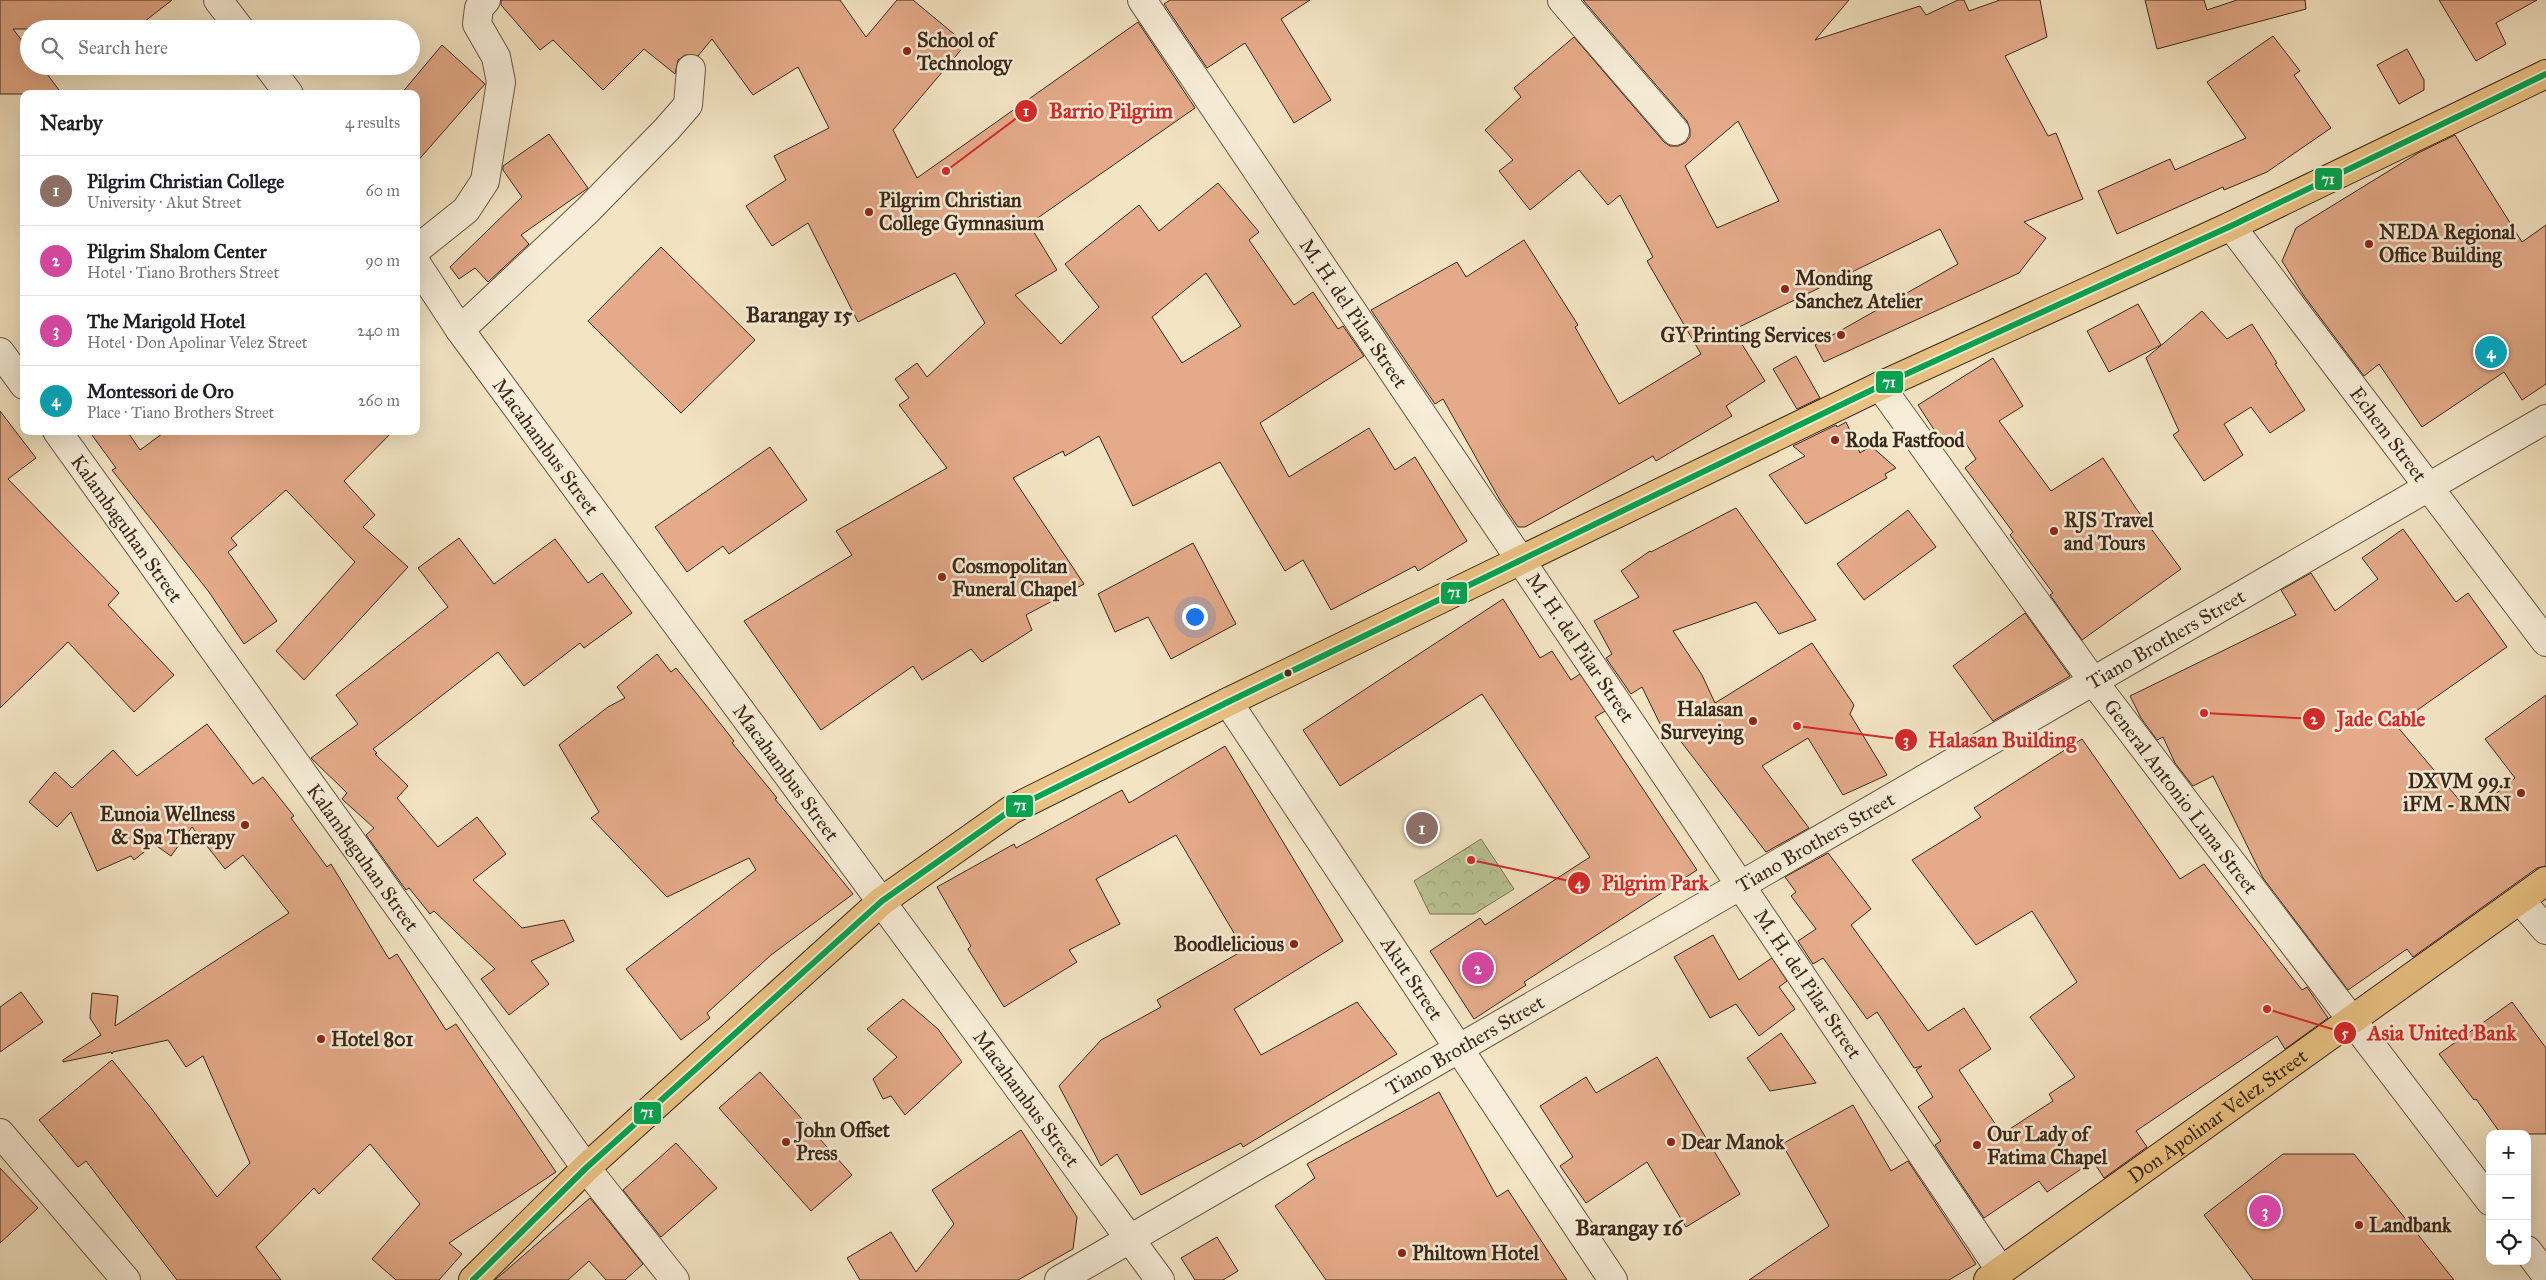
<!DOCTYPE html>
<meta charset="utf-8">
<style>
:root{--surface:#fff;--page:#f6f6f6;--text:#202124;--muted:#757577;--line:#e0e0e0;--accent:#8f2418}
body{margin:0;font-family:"IM FELL Great Primer",serif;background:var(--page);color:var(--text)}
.controls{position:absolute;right:15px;bottom:15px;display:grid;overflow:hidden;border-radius:10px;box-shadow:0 5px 20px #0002}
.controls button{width:45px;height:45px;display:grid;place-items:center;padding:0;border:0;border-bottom:1px solid var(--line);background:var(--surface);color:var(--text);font:25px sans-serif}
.you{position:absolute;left:1194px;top:616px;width:18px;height:18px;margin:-12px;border:4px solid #fff;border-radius:50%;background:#1a73e8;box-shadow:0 0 0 8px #1a73e833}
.badge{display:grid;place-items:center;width:32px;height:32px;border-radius:50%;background:var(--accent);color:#fff;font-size:16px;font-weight:700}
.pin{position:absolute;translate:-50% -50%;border:2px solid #fff;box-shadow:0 1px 5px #0006}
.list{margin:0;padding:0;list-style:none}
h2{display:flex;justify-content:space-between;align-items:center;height:65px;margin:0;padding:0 20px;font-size:21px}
h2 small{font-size:16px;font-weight:400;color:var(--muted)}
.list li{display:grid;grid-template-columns:32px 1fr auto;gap:15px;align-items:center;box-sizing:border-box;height:70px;padding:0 20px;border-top:1px solid var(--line)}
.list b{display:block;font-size:19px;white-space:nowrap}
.list p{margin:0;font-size:16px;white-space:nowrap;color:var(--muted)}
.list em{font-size:16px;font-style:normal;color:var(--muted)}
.icon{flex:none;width:28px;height:28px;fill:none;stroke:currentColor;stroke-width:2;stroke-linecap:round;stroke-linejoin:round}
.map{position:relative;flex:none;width:2546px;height:1280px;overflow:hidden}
.search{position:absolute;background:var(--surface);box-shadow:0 5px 20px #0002;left:20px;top:20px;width:400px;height:55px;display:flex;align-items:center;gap:12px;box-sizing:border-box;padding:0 18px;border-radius:28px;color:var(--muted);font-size:19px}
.panel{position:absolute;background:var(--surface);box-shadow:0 5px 20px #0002;left:20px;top:90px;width:400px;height:345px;border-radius:10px}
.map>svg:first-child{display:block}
.park{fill:url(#park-crowns);stroke:#7b7656}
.building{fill:#e4aa89;stroke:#3c2817;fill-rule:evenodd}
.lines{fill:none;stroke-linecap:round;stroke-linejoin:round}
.minor-casing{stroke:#6a5742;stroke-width:30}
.major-casing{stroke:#3c2817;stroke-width:30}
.minor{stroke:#f7edd8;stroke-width:28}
.major{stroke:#eac282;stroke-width:28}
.bus-1-casing{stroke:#f7edd8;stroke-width:10}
.bus-1{stroke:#00a651;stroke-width:6}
.poi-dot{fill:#8f2418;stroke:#f7edd8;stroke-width:2}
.bus-dot{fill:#3c2817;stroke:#f7edd8;stroke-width:2}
.labels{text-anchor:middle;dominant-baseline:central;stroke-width:5;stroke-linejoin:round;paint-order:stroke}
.poi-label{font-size:20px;font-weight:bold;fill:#3c2817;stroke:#f7edd8;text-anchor:start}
.street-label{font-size:20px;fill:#3c2817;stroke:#f7edd8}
.quarter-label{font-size:22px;font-weight:bold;fill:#3c2817;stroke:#f7edd8}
.leader{fill:none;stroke:#d62828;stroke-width:2}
.callout-dot{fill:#d62828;stroke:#f7edd8;stroke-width:2}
.mark-label{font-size:15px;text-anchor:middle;font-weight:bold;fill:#fff}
.callout-label{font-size:21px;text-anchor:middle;font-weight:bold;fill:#d62828;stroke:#f7edd8;stroke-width:5;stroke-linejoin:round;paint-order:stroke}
.line-badge{stroke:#f7edd8;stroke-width:2}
.badge-label{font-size:14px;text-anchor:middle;font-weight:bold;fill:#fff}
</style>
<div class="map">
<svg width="2546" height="1280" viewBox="0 0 2546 1280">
<defs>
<pattern id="park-crowns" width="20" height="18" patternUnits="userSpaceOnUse" patternTransform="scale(1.25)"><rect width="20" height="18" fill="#bac494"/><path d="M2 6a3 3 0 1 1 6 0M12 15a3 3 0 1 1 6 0" fill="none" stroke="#a1a87f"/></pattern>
</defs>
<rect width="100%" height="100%" fill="#f3e4c3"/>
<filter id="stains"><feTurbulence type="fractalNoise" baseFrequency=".004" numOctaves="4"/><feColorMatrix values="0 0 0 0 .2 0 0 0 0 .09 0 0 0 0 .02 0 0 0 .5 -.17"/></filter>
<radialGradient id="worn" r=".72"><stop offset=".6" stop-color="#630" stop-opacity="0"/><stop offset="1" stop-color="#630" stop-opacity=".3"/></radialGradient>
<path class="park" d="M1481,839l33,50 -40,25h-44l-16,-33z"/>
<path class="building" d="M0,0h172l-37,29h-122l16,21v16h12l21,28h-62z
M501,0h339l26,37 31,-37h16l53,44 -73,86 24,48 221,-156 57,86 -166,116 28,46 -42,25 46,49 38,-37 -34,-43 74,-59 20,26 59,-48 41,49 -10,8 45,65 19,-13 25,37 5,-3 21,30 -104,67 29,54 80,-49 26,42 20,-13 52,84 -49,30 -3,-5 -84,44 -28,-50 -18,11 -65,-109 -87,44 -34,-70 -34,20 -2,-5 -50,27 71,106 -58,31 6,15 -50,32 -11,-13 -49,31 -9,-14 -92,64 -77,-109 108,-66 -16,-24 111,-63 -48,-63 10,-7 -14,-19 22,-16 10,14 58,-54 -30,-50 -97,49 -50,-99 -36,23 -26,-40 40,-26 -12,-24 55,-28 -31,-61 -45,28 -41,-56 -14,17 -13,-1 -7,5 -3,14 -31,-25 -41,41 -50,-50 -13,10 -39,-45zM1206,273l35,53 -59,37 -30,-46z
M1170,0h140l-29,19 50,81 -37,23 -49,-80 -38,25 -43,-64z
M1583,0h266l-34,40 105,-34 6,9 32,-15h6l5,11 31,-11h40l7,37 -42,19 43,80 8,-3 27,66 -59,23 22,16 -27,35 -195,89 -9,-17 143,-81 -18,-35 -207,101 32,51 -39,25 6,10 -76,45 -3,-5 -128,71h-7l-17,-25 -58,-103 -8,5 -64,-94 86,-48 9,15 58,-37 54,85 -3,2 44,77 82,-50 -54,-93 6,-4 -33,-62 -12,10 -29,-35 -49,40 -31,-39 14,-11 -28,-30 36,-33 -7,-9 60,-51 90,105 6,4h8l7,-3 5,-6v-8l-3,-8zM1738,121l41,80 -62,27 -32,-62z
M2145,0h59l3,10 30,-10h68l1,9 -149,40z
M2439,0h98l-41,23 10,21 -30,17z
M2273,36l27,35 -6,4 37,53 -64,44 -43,18 -1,-3 -106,47 -19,-43 72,-32 5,11 71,-32 -39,-56z
M442,45l43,39 -69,79v-69h-15z
M2407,49l17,31v10l-25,14 -22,-39z
M549,134l39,54 -67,47 8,9 -41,38 -13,-14 -16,11 -9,-12 72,-70 -19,-27v-4z
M2455,135l67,107 24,-17v159l-24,16 -18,-28 -82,55 -43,-63 -15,12 -60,-80 -22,-35 14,-33 122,-75z
M661,247l94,93 -74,73 -93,-92z
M2138,304l23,41 -52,27 -22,-41z
M2202,311l25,28 25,-15 25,39 -2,1 30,46 -35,23 -19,-26 -27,17 19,31 -39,26 -31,-46 6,-4 -33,-73z
M1796,356l24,42 -23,11 -24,-40z
M1993,358l30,48 -24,15 52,70 52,-33 32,49 46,62 -99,71 -32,-45 3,-2 -43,-58 3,-3 -48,-64 11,-9 -15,-23 -17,9 -26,-40z
M0,411l36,47 -28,21 111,114 -11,12 66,70 -40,37 -66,-70 -68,66z
M1846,422l14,31 11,-7 25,22 -11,6 2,4 -81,46 -37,-49 36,-19 -12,-10 43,-21 1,2z
M89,431h38l13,19 26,-19h227l-49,50 31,34 -12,12 45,40 -104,113 -28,-29 79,-89 -69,-72 -55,48 6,7 -9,7 49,69 -33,23 -35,-52 -97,-122 4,-2z
M770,447l37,53 -78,54 -6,-8 -36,26 -32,-45z
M1736,508l80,112 -37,14 -23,-32 -83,29 29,44 13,28 97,-60 42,62 -4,9 37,61 -44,20 -35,-57 -46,28 47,62 -43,24 -94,-122 -7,4 -23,-47 -11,7 -25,-36 6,-4 -18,-33 45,-24 -18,-26 29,-20 1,1z
M1908,510l28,37 -72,53 -27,-36z
M2403,529l53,73 12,-9 39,54 -111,78 75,89 44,-36 -30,-39 61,-44v171l-9,2 -124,89 -6,-8 -59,41 -85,-112 -50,-102 -20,10 -18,-23 -12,-26 -6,3 -16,-22 -11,-22 166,-81 -15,-25 30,-17 24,38 43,-32 -16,-21z
M459,538l35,46 61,-45 33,44 14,-10 30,40 -48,35 -4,-5 -56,43 -26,-34 -125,97 4,4 -2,1 33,32 -11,12 41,49 39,-30 29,37 -33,26 49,48 42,-8 10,21 -43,20 18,23 -40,31 -28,-36 14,-10 -61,-58 -4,3 -21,-26 -3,2 -40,-55 8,-7 -32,-29 5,-6 -36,-35 47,-34 -22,-29 112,-88 -30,-39z
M1193,543l43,81 -65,35 -23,-42 -33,15 -17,-38z
M1503,599l37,59 12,-7 19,29 9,-6 25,37 -10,6 102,153 -173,112 2,3 -52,34 -44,-68 50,-33 5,7 105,-68 -108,-163 -142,92 -37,-56z
M2025,613l45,63 -77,45 -40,-55z
M657,654l14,18 5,-4 29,36 29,37 -2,2 45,55 -2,1 78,95 -82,61 -64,58 3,5 -29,22 -55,-71 130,-99 -7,-12 -82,39 -76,-79 8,-6 -40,-67 49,-38 17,-9 -8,-11z
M207,724l46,60 10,-7 31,39 -3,2 36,49 4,-3 58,95 8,-5 49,76 10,-6 100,148 -107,71 13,11 -23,26h-43l-24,-21 48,-55 -50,-60 -51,50 -5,-6 -58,59 25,33h-104l-91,-119 -8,6 -39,-47 73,-60 39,48 66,89 33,-34 -47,-107 -17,11 -18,-27 -55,12 -1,2 -1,-2 -48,10v-2l38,-25 -11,-17 2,-25 26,3 -3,30 174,-113 -46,-58 -18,14 -33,-42 -21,29 -17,-12 -20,16 -3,-4 -34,15 -26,-59 -14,15 -28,-25 26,-30 17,16 41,-38 24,26z
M2082,739l98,140 24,-15 98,126 5,-3 21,31 -43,31 -8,-13 -141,95 11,16 -43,31 -11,-17 -46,31 -8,-11 -55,37 -49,-73 6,-4 -23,-34 15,-10 -17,-27 6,-4 -8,2 -37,-56 -10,7 -44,-61 -10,6 -15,-23 18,-12 -25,-33 5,-4 -11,-15 43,-24 43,56 -20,16 77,106 36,-23 27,41 -32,21 43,64 51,-33 -4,-7 26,-17 -45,-60 47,-35 -45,-71 -56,34 -64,-85 69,-43 -7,-9z
M1225,746l118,195 -109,68 27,46 96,-53 40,52 -154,93 -2,-4 -100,52 -24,-41 -16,12 -42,-80 42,-46 60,-33 -4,-7 87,-50 -68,-115 -80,44 24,45 -51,26 8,12 -73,45 -36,-58 3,-3 -34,-59 77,-43 2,4 106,-58 7,13z
M1713,935l26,45 33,-22 15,23 -8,6 16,22 -36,27 -23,-32 -26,14 -36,-61z
M21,992l22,30 -43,30v-45z
M903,999l35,30 24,33 -57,53 -14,-19 -8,3 -10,-20 24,-22 -30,-28z
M2512,1002l34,46v86h-45l-25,-35 -2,1 -35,-46z
M1781,1033l35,50 -46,8 -23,-33z
M1657,1057l83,137 -54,33 -39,-65 -61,41 -26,-37 13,-9 -33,-51 46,-29 10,16z
M760,1072l92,103 -41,36 -92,-103z
M1439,1092l58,105 11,-7 59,90h-241l-51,-74 40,-28 -8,-14z
M1853,1105l38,66 17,-10 68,103 -27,16h-200l80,-54 -47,-82z
M1021,1130l56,87 -4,32 -55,31h-158l-13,-22 44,-26 25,40 38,-48 -22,-34z
M676,1143l41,45 -56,49 -38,-47z
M2283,1154h71l100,126h-201l-49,-65z
M0,1168l38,40 -38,35z
M590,1198l53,66 -18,16h-19l-17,-19 -21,19h-73z
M1217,1237l21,34 -15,9h-28l-14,-22z"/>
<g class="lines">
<g class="minor-casing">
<g id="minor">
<path d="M218,0l22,29"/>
<path id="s1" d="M1142,0c286,424 575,846 859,1271"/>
<path d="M1562,0l113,131"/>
<path d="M268,66l21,28"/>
<path id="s2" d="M2231,226l315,416"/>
<path d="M416,250l50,-40 19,-29 16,-99 -5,-25 -19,-33 2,-16 7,-8"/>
<path id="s3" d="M416,263l44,67 700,950"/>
<path d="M460,330l127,-119 80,-82 21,-24 3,-36"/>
<path d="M0,352l24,33"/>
<path id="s4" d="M1880,386l213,295 397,520"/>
<path id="s5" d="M57,431l529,737 89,112"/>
<path id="s6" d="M1228,702l385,578"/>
<path d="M2521,901l25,29"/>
<path d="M0,1133l126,147"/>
<path d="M2527,1250l19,25"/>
<path id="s7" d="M1059,1280l1487,-861"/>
</g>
</g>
<g class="major-casing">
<g id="major">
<path d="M473,1280l113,-112 296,-267 129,-91 217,-108 652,-316 351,-160 315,-152"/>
<path id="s8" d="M1988,1280l558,-399"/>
</g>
</g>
<use href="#minor" class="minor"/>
<use href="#major" class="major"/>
<g class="bus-1-casing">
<path id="bus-1" d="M473,1280l113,-112 296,-267 129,-91 217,-108 652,-316 351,-160 315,-152"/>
</g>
<use href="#bus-1" class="bus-1"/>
</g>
<g class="poi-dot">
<circle cx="907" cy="51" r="5"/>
<circle cx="869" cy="212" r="5"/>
<circle cx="2369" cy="244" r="5"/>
<circle cx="1785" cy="289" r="5"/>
<circle cx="1841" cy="335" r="5"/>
<circle cx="1835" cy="440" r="5"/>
<circle cx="2054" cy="531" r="5"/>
<circle cx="942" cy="577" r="5"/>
<circle cx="1753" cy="721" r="5"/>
<circle cx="2521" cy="793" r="5"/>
<circle cx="245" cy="825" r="5"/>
<circle cx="1294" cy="944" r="5"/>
<circle cx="321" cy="1039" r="5"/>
<circle cx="786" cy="1142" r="5"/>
<circle cx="1671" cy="1142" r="5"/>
<circle cx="1977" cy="1145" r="5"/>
<circle cx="2359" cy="1225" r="5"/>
<circle cx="1402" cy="1253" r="5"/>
</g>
<circle class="bus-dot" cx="1288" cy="673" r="4.5"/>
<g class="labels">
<g class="poi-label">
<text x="917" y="40">School of<tspan x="917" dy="23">Technology</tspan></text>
<text x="879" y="200">Pilgrim Christian<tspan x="879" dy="23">College Gymnasium</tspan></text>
<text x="2379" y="232">NEDA Regional<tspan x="2379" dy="23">Office Building</tspan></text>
<text x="1795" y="278">Monding<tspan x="1795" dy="23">Sanchez Atelier</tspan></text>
<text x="1831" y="335" text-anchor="end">GY Printing Services</text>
<text x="1845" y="440">Roda Fastfood</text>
<text x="2064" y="520">RJS Travel<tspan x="2064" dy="23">and Tours</tspan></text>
<text x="952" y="566">Cosmopolitan<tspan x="952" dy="23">Funeral Chapel</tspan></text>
<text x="1743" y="709" text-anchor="end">Halasan<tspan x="1743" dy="23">Surveying</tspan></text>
<text x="2511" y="781" text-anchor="end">DXVM 99.1<tspan x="2511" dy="23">iFM - RMN</tspan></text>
<text x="235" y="814" text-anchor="end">Eunoia Wellness<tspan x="235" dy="23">&amp; Spa Therapy</tspan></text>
<text x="1284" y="944" text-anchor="end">Boodlelicious</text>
<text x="331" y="1039">Hotel 801</text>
<text x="796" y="1130">John Offset<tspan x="796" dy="23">Press</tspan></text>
<text x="1987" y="1134">Our Lady of<tspan x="1987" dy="23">Fatima Chapel</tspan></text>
<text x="1681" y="1142">Dear Manok</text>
<text x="2369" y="1225">Landbank</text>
<text x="1412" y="1253">Philtown Hotel</text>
</g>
<g class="street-label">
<text stroke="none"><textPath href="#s1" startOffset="378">M. H. del Pilar Street</textPath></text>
<text stroke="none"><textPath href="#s2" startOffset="261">Echem Street</textPath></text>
<text stroke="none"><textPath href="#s3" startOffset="225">Macahambus Street</textPath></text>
<text stroke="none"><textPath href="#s5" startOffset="120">Kalambaguhan Street</textPath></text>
<text stroke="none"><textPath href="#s7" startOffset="1279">Tiano Brothers Street</textPath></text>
<text stroke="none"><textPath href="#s1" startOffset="782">M. H. del Pilar Street</textPath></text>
<text stroke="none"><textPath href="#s3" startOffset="630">Macahambus Street</textPath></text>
<text stroke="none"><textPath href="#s4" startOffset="509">General Antonio Luna Street</textPath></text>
<text stroke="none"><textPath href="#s7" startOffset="874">Tiano Brothers Street</textPath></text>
<text stroke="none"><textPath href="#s5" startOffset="525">Kalambaguhan Street</textPath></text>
<text stroke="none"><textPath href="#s6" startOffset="332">Akut Street</textPath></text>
<text stroke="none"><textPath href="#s1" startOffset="1188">M. H. del Pilar Street</textPath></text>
<text stroke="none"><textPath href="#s7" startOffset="469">Tiano Brothers Street</textPath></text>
<text stroke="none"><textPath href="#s3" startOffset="1035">Macahambus Street</textPath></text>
<text stroke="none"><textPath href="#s8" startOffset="282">Don Apolinar Velez Street</textPath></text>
</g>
<g class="quarter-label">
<text x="799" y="314">Barangay 15</text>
<text x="1629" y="1227">Barangay 16</text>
</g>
</g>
<path class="leader" d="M946 171L1026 111M2204 713L2314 719M1797 726L1906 740M1471 860L1579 883M2267 1009L2345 1033"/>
<g class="callout-dot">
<circle cx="946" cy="171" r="5"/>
<circle cx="2204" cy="713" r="5"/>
<circle cx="1797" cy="726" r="5"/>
<circle cx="1471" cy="860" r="5"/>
<circle cx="2267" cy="1009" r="5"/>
<circle cx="1026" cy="111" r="12"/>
<circle cx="2314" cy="719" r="12"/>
<circle cx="1906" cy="740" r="12"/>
<circle cx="1579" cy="883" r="12"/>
<circle cx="2345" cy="1033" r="12"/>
</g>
<g class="mark-label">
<text x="1026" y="116">1</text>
<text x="2314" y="724">2</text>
<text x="1906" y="745">3</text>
<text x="1579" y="888">4</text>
<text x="2345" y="1038">5</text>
</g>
<g class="callout-label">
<text x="1111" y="118">Barrio Pilgrim</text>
<text x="2381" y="726">Jade Cable</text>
<text x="2002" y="747">Halasan Building</text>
<text x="1655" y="890">Pilgrim Park</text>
<text x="2442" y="1040">Asia United Bank</text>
</g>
<g class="line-badge">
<rect x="2314" y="167" width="29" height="24" rx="5" fill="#00a651"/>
<rect x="1875" y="370" width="29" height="24" rx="5" fill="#00a651"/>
<rect x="1440" y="581" width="28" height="24" rx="5" fill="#00a651"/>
<rect x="1005" y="794" width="29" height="24" rx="5" fill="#00a651"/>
<rect x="633" y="1101" width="29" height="24" rx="5" fill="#00a651"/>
</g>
<g class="badge-label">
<text x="2328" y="184">71</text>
<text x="1889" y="387">71</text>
<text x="1454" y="597">71</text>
<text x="1020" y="810">71</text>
<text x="647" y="1117">71</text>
</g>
<rect width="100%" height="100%" filter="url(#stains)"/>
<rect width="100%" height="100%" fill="url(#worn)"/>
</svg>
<div class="controls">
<button>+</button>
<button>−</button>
<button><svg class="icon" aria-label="locate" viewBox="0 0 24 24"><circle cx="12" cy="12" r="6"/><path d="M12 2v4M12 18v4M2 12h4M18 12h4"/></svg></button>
</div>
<div class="you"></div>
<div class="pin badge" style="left:1422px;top:828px;background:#8d6e63">1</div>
<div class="pin badge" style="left:1478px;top:968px;background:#d1479c">2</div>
<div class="pin badge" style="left:2265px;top:1211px;background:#d1479c">3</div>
<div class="pin badge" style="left:2491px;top:352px;background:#0f9aa8">4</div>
<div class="search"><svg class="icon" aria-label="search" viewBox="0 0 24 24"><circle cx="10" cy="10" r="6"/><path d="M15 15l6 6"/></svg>Search here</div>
<section class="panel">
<h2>Nearby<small>4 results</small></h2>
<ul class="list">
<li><span class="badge" style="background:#8d6e63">1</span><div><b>Pilgrim Christian College</b><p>University · Akut Street</p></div><em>60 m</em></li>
<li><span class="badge" style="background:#d1479c">2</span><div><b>Pilgrim Shalom Center</b><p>Hotel · Tiano Brothers Street</p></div><em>90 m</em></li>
<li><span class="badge" style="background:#d1479c">3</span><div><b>The Marigold Hotel</b><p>Hotel · Don Apolinar Velez Street</p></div><em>240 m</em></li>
<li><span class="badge" style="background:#0f9aa8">4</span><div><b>Montessori de Oro</b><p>Place · Tiano Brothers Street</p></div><em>260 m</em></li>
</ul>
</section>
</div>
